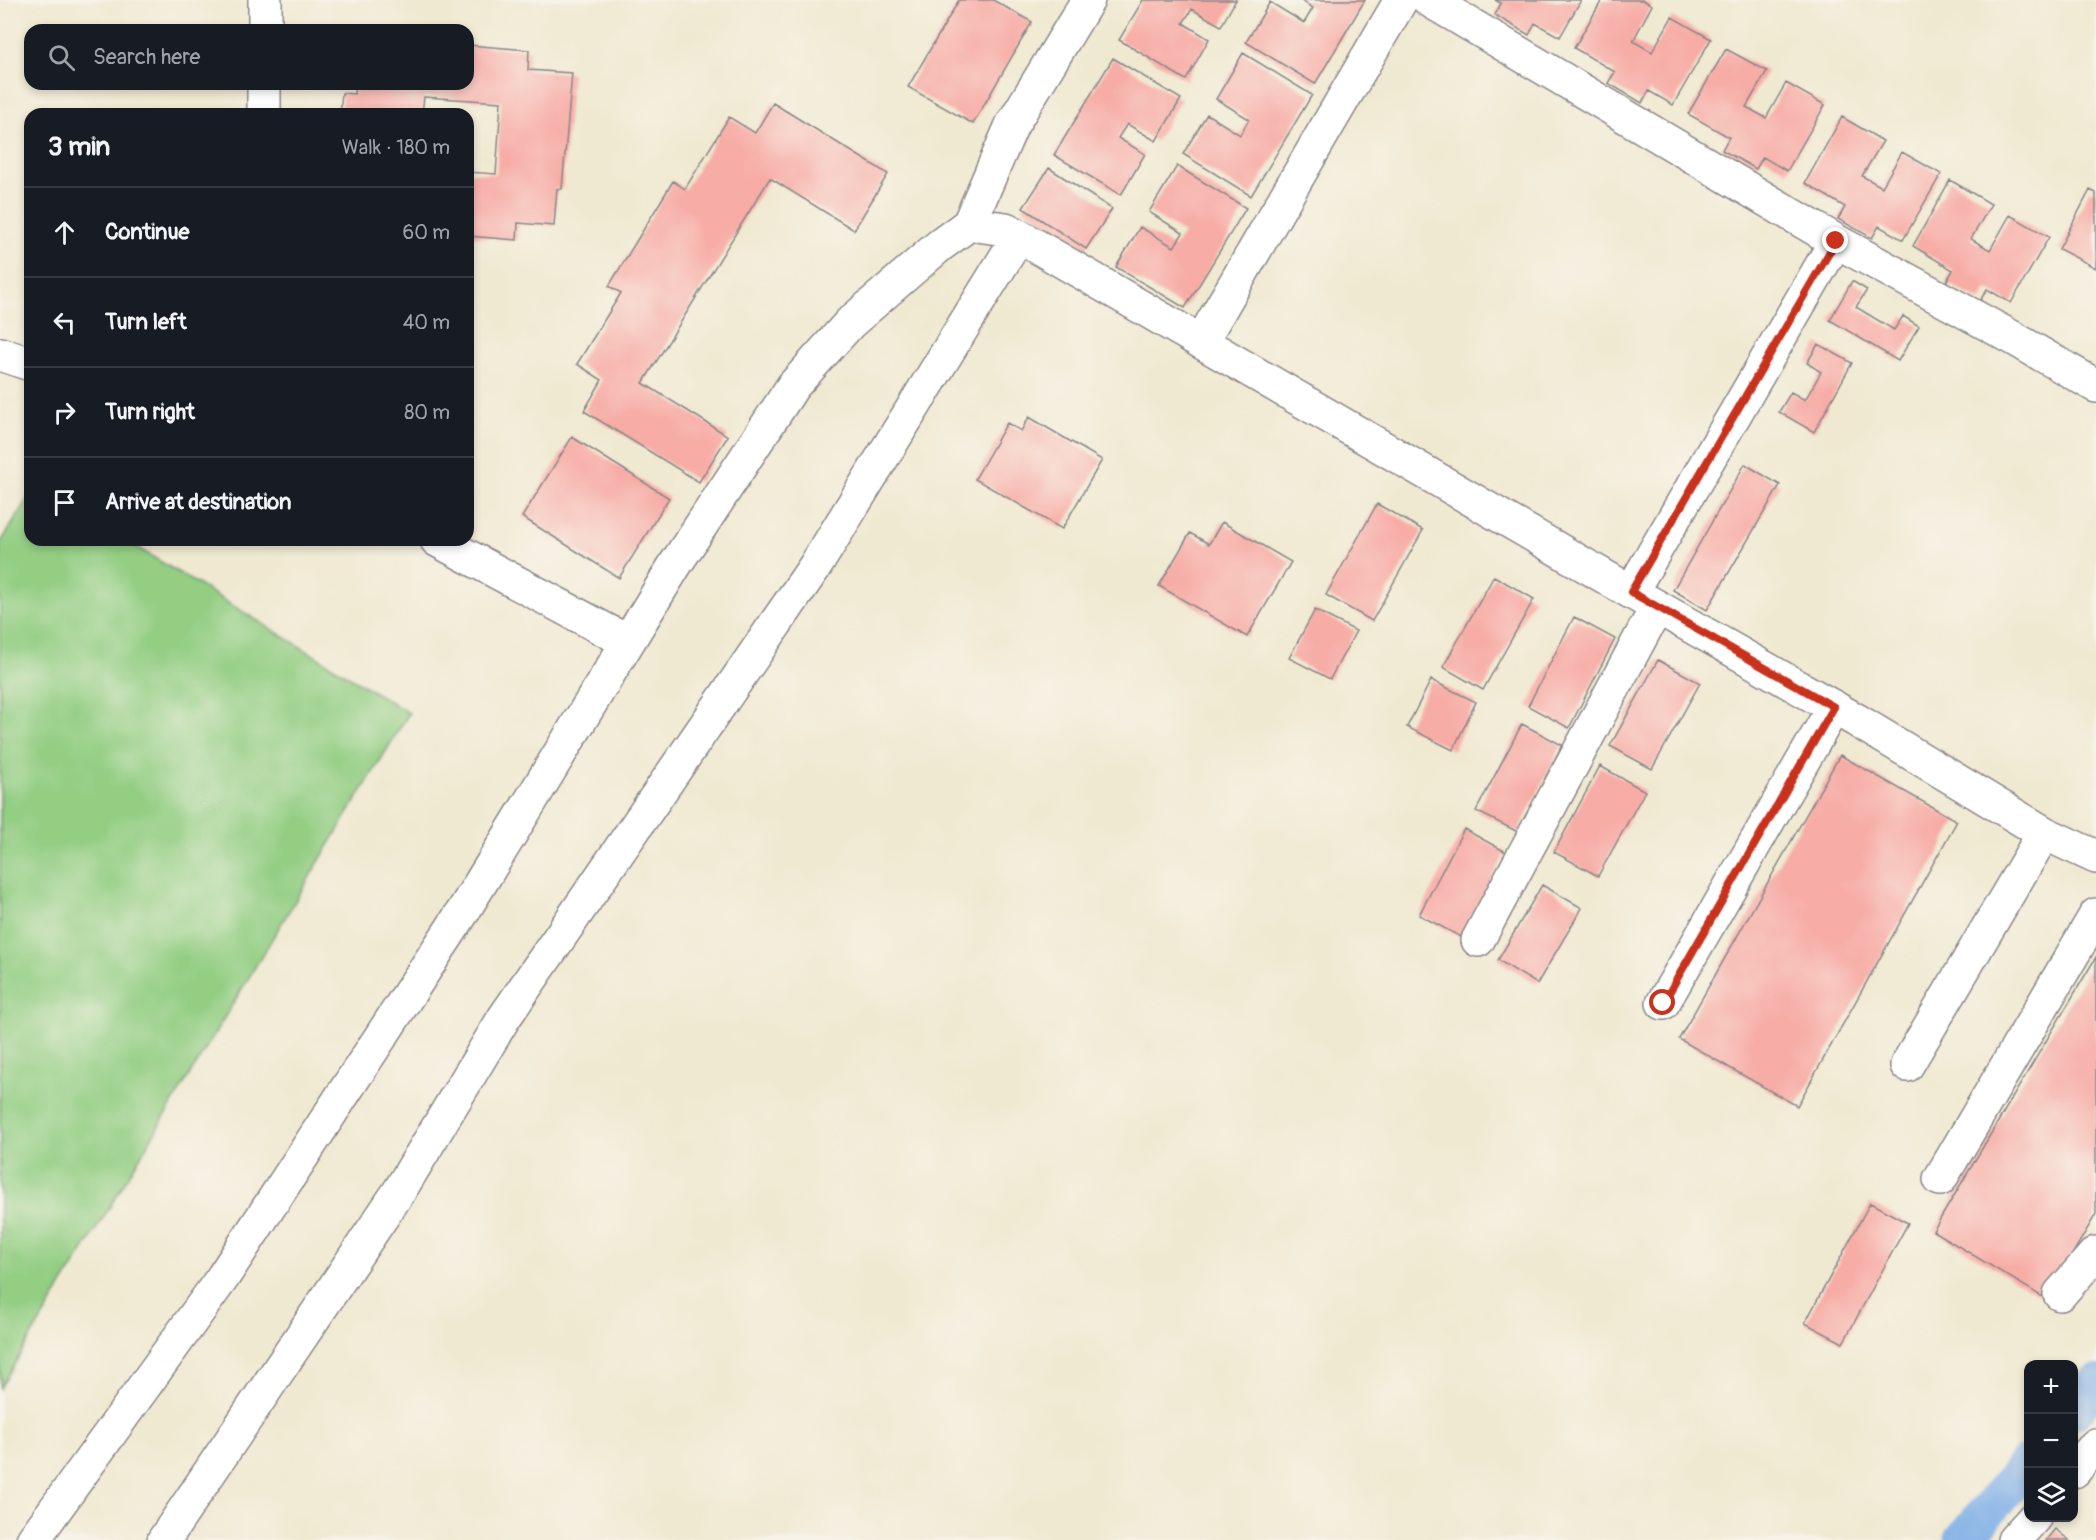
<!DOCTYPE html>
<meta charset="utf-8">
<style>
:root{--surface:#171b24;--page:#242831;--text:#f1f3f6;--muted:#9ea1a6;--line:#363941}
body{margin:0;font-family:Pangolin,sans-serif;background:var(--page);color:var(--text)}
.controls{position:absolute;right:18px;bottom:18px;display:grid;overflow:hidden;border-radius:12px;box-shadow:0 3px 9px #0003}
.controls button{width:54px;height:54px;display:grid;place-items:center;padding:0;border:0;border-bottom:2px solid var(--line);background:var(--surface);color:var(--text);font:30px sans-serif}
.stop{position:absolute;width:18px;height:18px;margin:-14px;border:4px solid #c8321e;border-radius:50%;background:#fff}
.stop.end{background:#c8321e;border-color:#fff;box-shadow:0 2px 6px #0008}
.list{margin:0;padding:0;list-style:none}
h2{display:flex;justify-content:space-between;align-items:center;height:78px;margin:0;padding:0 24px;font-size:26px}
h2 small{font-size:20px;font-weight:400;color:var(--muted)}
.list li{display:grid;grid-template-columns:39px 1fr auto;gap:18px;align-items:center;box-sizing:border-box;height:90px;padding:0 24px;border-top:2px solid var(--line)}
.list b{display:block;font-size:22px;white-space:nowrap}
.list em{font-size:20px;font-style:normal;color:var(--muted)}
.icon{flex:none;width:33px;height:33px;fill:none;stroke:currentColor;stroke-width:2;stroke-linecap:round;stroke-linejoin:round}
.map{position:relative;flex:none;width:2096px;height:1540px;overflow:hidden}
.search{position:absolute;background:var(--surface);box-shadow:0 3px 9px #0003;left:24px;top:24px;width:450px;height:66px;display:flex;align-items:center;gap:15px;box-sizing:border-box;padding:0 21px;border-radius:18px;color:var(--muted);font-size:22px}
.panel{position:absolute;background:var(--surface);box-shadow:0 3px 9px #0003;left:24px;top:108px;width:450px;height:438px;border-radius:18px}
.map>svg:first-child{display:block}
.green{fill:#93ce83;stroke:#5a785f;stroke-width:1.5}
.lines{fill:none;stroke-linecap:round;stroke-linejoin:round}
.canal{stroke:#7dade7;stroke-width:38}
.building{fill:#f7aca6}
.street-casing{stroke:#898686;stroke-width:36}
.street{stroke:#fff;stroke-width:33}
.route{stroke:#c8321e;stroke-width:8}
</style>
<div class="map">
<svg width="2096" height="1540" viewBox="0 0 2096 1540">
<rect width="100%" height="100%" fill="#f7f3e8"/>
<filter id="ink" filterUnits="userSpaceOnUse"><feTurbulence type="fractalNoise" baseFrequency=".0167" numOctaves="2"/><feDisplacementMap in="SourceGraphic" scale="12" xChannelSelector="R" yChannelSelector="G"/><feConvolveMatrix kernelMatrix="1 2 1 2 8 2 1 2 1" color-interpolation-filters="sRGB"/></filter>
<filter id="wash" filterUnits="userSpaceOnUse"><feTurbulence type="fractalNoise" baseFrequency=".008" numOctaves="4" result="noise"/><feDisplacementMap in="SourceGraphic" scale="24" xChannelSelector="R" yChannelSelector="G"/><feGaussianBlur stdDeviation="1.35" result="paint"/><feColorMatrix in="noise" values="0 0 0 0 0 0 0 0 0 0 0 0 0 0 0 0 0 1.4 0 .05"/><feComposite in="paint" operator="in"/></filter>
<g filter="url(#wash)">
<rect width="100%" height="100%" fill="#f0e9d2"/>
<path class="green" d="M30,495v45h95l284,173 -409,675v-844z"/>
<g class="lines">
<path class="canal" d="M2074,1411l22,-27
M1963,1540l65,-77"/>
</g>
<g id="blocks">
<path class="building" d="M959,0h34l39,22 -59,102 -65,-37z
M1143,0h93l-15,26 -29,-17 -9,14 26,16 -23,41 -67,-40z
M1300,0h65l-50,84 -69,-42 24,-40 34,21 9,-15z
M1495,0h86l-21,37 -25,-14 -6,12 -34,-20 6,-12z
M1602,0h41l9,5 -19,36 19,11 20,-35 39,22 -38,66 -24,-14 -7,12 -34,-20 7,-11 -41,-24z
M468,45l61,5 -1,20 44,3 -10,116h-5l-3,37 -36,-3 -1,17 -49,-4v-64l28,2 5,-72 -77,-5 -2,17h-82l2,-21 12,1 1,-10h113z
M1726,49l41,22 -21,36 20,11 20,-35 39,22 -38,66 -24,-14 -7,12 -34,-19 7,-13 -41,-23z
M1243,53l69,42 -61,101 -68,-42 24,-40 33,21 9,-16 -33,-20z
M1113,58l68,41 -25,42 -29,-17 -9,14 27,16 -24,41 -67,-40z
M773,103l115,71 -34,56 -84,-52 -127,205 85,53 -29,46 -115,-71 18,-31 -25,-16 44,-71 -12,-7 64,-105 12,8 44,-72 26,16z
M1842,117l41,24 -21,35 20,11 20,-35 39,22 -38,66 -24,-14 -7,12 -34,-19 7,-12 -40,-24z
M1177,166l69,42 -61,100 -69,-41 24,-40 34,20 9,-14 -34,-21z
M1049,168l63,41 -26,40 -63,-41z
M1950,180l41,24 -20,35 19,11 20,-35 39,22 -38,66 -24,-14 -7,12 -34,-19 7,-12 -40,-24z
M2090,190l6,3v75l-37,-19z
M1852,281l15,9 -11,17 38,23 9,-14 16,10 -21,35 -68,-41z
M1818,344l34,19 -38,69 -35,-20 12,-20 14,8 16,-28 -14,-9z
M1029,417l73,43 -40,69 -87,-50 32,-56 14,8z
M572,437l97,61 -50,80 -97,-61z
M1745,464l35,21 -73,125 -34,-20z
M1377,504l46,26 -51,91 -46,-26z
M1222,522l69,40 -44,75 -88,-51 31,-53 19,11z
M1494,576l40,23 -51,91 -40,-23z
M1315,610l41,21 -26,48 -41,-21z
M1574,617l41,22 -46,89 -41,-22z
M1658,660l42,23 -48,86 -42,-23z
M1431,680l45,22 -23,48 -46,-23z
M1522,724l40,21 -44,87 -42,-21z
M1840,755l117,66 -160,285 -118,-67z
M1600,766l45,25 -47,85 -44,-24z
M1464,829l42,23 -45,85 -42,-22z
M1542,885l40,23 -45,76 -39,-24z
M2096,957v257l-50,85 -113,-68z
M1870,1203l38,20 -65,120 -38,-20z
M2055,1529l14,11h-23z"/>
</g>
</g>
<g filter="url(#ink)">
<use href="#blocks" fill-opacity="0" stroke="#898686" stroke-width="1.5"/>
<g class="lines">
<g class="street-casing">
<path id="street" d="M1429,0l407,241 179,98 81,47
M265,30v-30
M264,114v-30
M969,224l37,5 13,7 612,356 225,128 188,113 52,24
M1201,342l200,-342
M0,354l30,10
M437,540l191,102
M1631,592l205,-351
M1478,940l179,-333
M1663,1003l171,-296
M1907,1065l137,-232
M1940,1179l156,-264
M2060,1294l36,-41
M2074,1471l22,-26
M33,1540l190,-263 241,-367 211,-345 118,-179 57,-63 89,-77 30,-22 43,-99 76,-125
M164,1540l236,-350 104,-172 312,-453 203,-329
M2014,1540l20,-22"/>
</g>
<use href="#street" class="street"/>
</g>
</g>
<g class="lines" filter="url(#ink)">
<path class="route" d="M1663,1003l171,-296 -203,-115 205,-351"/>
</g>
</svg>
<div class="controls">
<button>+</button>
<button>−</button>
<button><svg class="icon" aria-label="layers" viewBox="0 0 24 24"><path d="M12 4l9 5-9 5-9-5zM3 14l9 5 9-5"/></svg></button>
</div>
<div class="stop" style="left:1663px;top:1003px"></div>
<div class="stop end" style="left:1836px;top:241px"></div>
<div class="search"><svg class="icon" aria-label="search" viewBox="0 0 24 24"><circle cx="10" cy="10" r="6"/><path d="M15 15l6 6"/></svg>Search here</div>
<section class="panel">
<h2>3 min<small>Walk · 180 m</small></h2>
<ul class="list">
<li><svg class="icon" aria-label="ahead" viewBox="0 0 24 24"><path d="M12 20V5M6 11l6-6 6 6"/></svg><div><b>Continue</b></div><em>60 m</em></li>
<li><svg class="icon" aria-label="left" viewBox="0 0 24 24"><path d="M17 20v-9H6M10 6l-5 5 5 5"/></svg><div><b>Turn left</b></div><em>40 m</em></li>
<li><svg class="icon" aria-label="right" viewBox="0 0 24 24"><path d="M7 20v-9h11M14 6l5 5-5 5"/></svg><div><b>Turn right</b></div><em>80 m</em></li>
<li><svg class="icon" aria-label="arrive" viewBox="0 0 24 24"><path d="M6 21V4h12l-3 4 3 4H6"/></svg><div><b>Arrive at destination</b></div></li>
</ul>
</section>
</div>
